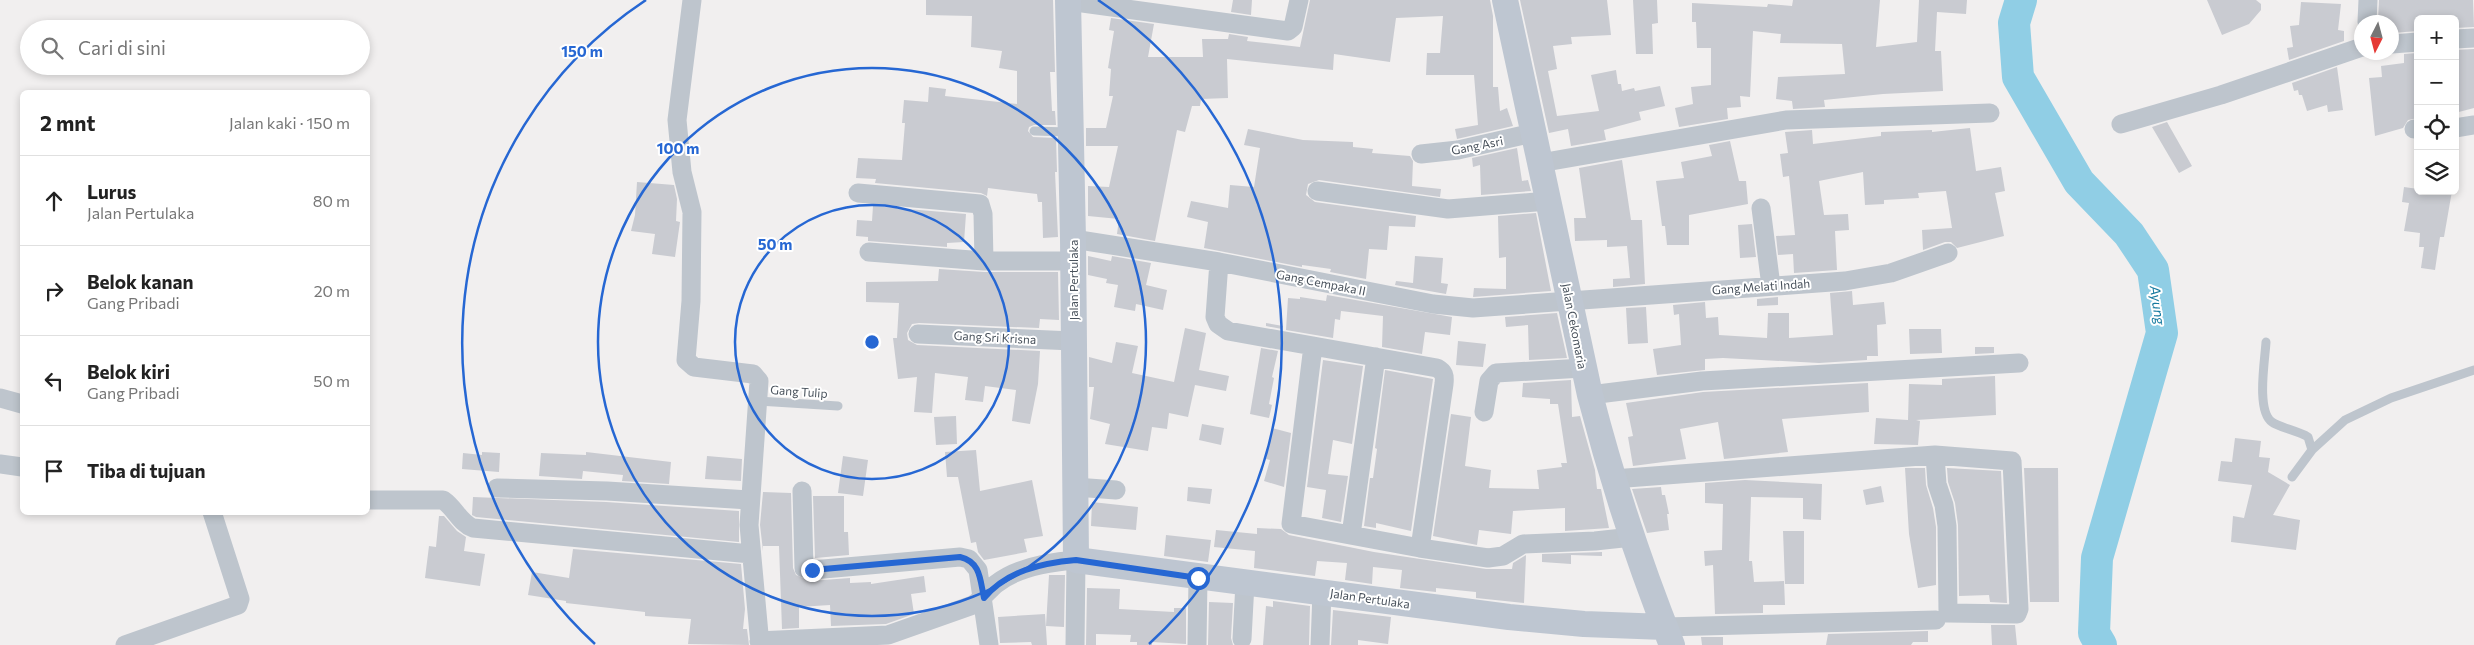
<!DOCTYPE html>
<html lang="id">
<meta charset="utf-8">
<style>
:root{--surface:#fff;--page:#f2f2f2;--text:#222;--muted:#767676;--line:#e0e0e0}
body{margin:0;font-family:Commissioner,sans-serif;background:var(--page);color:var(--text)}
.controls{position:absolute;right:15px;top:15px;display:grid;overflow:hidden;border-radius:8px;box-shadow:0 2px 8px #0003}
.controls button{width:45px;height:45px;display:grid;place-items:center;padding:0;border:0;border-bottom:1px solid var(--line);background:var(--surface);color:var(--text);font:25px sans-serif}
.compass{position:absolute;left:2354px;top:15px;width:45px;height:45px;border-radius:50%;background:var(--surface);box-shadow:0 2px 8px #0003;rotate:186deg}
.stop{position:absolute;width:15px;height:15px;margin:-11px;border:4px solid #2667d3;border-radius:50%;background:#fff}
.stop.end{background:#2667d3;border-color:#fff;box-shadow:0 1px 5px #0008}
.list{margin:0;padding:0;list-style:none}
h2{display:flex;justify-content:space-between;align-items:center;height:65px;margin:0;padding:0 20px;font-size:21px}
h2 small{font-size:16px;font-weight:400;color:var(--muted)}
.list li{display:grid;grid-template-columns:32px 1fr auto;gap:15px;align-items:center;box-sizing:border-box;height:90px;padding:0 20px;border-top:1px solid var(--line)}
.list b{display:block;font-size:19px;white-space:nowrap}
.list p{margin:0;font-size:16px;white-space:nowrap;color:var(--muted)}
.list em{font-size:16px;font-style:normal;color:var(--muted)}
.icon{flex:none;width:28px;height:28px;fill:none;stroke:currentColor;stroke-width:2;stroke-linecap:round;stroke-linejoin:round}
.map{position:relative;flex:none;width:2474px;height:645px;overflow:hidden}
.search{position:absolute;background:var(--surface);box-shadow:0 2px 8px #0003;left:20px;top:20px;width:350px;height:55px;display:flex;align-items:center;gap:12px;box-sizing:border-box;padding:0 18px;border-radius:28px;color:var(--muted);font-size:19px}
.panel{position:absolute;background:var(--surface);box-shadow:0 2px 8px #0003;left:20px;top:90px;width:350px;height:425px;border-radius:8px}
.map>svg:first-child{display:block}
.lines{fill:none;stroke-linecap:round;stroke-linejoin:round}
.river{stroke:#90cee5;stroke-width:32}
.building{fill:#c9cbd1}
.lane{stroke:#bec5cd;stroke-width:9}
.street{stroke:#bec5cd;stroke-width:19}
.secondary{stroke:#bec6d1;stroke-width:26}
.route{stroke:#2667d3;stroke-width:6}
.ring{fill:none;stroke:#2667d3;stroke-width:2.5}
.labels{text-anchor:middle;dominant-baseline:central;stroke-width:4;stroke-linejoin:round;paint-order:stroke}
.street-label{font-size:12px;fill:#48515b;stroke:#fff}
.water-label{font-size:14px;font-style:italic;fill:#177a9f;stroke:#fff}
.centre{fill:#2667d3;stroke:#fff;stroke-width:2.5}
.ring-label{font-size:15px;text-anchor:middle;font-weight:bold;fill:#2667d3;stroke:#fff;stroke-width:4;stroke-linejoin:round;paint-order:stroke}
</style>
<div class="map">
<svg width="2474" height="645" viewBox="0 0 2474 645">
<rect width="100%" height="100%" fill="#f1efef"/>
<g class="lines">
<path class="river" d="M2021,0l-7,23 4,54 61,105 50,52 24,36 9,63 -65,225 -3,75 7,12"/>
</g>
<path class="building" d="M926,0h127l2,72h-5l2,39h3l1,14h-22l-5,2 -1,4 5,6 23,1 1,34h-2l3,65 -15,1 -1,-36h-4l-1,-8 -49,-6 -1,8 -6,-3 -106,-10 1,-4 -20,-1 2,-20 44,2 3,-37h-3l2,-23 24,2 1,-15 17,2 -1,7 72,8v-33l-18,-3 3,-17 -31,-4 1,-31 -46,-1z
M1233,0h19l-1,15 -20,-3z
M1310,0h180l3,16v71h5l2,24 7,-3 6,18 -56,13 -2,-10 23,-4 -4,-50h-48l1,-22h13l3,-37 -47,2 -6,44 -56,-8 -1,16 -106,-11 1,39 -27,1 -1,7h-8l-7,26 -8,-2 -22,111 -38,-7 2,-15 -31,-3v-30l21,1 9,-41h-32v-18h20l7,-32h-4l2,-27 -3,-1 6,-37 -5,-1 2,-12 43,6 -6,33h55l-1,-18h26l1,-5 19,3 -1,4 53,6z
M1520,0h87l4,35 -40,2 1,7 -19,2 4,23 -9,2 9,45 42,-5 -8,-36 25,-5 2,14h3l1,7 12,-3 1,3 25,-5 5,20 -26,6 2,8 -37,10 2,10 -35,6 -3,-17 -19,4z
M1633,0h24l1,23 -6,1 1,30h-17z
M1793,0h87l-4,47 41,-5 2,-42h48l-1,14 -29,-2 -2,39h6l2,40 -60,3 -59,6 1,7 -32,2 -1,-8 -16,-2 2,-22 67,-3 -3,-30 -62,-1 1,-9 -28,-3 -3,66 -10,-1 1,11 -14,1 1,11 -49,8 -4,-19 18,-4 -2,-17 20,-2v-37h-14l-1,-26h-4v-19l75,4 1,-3 24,2z
M2207,0h49l5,4v6l-12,14 -27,11z
M2379,0h94l1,27 -19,1v-9h-37v12l-26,2v-11h-14z
M2301,2l40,2 -3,26 6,1v10l-55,19 -2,-12 6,-1 -3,-21 9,-1z
M2474,49v59l-19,5v-63z
M2418,53v65l-10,2 -5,8 -28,8 -6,-58 13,-1 -1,-11 23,-3v-9z
M2337,67l6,43 -15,2 -1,-7 -20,6 -5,-16h-3l-1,-5 -4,1 -2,-8z
M2167,122l25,44 -13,7 -27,-46z
M1970,128l6,43 25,-4 4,24 -10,2 9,43 -47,12 -6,-6h-6l-22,8 -1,-20 30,-2 -6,-37 -28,2 1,5 -35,2v4l-19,1 -2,-33 -44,9 5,34 24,-1 1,16 -14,1 2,39 -43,3 -1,-19 -15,1 -2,-19 19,-1 -6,-59 -6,1 -3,-23 8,-1 -3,-21 27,-2 1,14 68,-8v-4l51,-2v2z
M1248,129l55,11 50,2v5l20,2 -1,4 38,3 3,5 -1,25 29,3 -1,8 -121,-17 -11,4 -2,11 9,7 101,14 -1,11 -26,-1 -2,24 -18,-1 -3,30 -36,-7 1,-3 -29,-4v2l-98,-19 4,-26 -21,-5 4,-16 37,7 2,-23 24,2 6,-39 -16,-3z
M1730,141l9,40h7l2,23 -59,11v30h-22l-2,-19h-3l-6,-45 28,-3 -3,-16 31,-6 -3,-11z
M1517,148l5,33 6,-1 3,11 -50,4 -1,-30 -7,2 -1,-9z
M1622,160l9,60h11l3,64 -32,3v-8l17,-1 -3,-32 -20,1v-7l-32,1 -1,-23h12l-7,-50z
M637,182l37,3 3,14 -1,22 4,1 -5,35 -23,-3 3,-20 -24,-3 4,-16z
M2404,187l14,2v2h34l-8,46h-4l-5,33 -14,-2 3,-21h-5l1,-14 -16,-2 5,-28 -7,-1z
M873,206l93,8 -2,28 -17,1v4l-79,-6v-4l-12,-1 1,-16 15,1z
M1536,213l15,78 -78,6 1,-9 32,1v-32l-7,1 -1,-42z
M1752,224l4,33 -16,1 -2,-33z
M1088,256l23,5 1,-5 39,7 -5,22 21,5 -4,20 -27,-6 -1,7 -21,-4 4,-22 -12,-2 1,-4 -19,-4z
M1415,256l28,2 -2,25 7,1 -2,10 -51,-9 1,-4 17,2z
M939,269l45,3h74l1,48 -19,-1 -1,9 -120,-5 -7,1 -5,9 1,7 9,5 123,6 -2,33 -8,40 -18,-3 4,-31 -31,-4 -2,16 -18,-2 3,-23 -33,-4 -3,40 -18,-1 3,-35 -19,2 -5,-41h4l2,-35 -33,-1v-20l72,-1z
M1852,291l1,14 31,-3 2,22 -9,1 1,31h-11v4l-48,3 -96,-5 -18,1v11l-48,5 -4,-26 28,-4 -2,-31 -5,1 -1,-10 32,-3 1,16 12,-1 1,18 48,3 1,-25h21v25l44,-3 -3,-42z
M1327,295l125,22 -2,18 -25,-3 -3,22 -40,-7 1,-31 -42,-5 -1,9 -5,-1 -2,19 -47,-8 2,-32 12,1v-2l26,4z
M1778,297v8l-21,1v-7z
M1646,307l2,36 -20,1 -2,-36z
M1557,313l10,45 -38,2 -1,-35 -22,2 -1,-10z
M1266,323l17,3 -1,3 -16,-3z
M1185,328l21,5 -7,37 30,6 -3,15 -31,-6 -7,32 -19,-4 -2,16 -15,-2 -4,24 -43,-7 5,-20 -20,-5 4,-32h-5v-30l23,6 4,-21 22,4 -6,27 42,9z
M1909,329h32l1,24 -32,1z
M1458,341l28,3 -3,23 -27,-2z
M1975,347h19v6l-19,1z
M1261,348l17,3 -6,26 2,1 -5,26 3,1 -3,13 -19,-4z
M1323,360l40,6 -11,78 -19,-4 -5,34 20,2 -7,46 -19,-4 4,-28 -19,-3z
M1385,370l48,9 -22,152 -35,-8v5l-12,-2 6,-48h3l4,-29 -2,-1z
M1995,376l1,39 -80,5 4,1 -2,24 -44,-1 2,-26 32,2 1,-36 33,1v-6z
M1571,380l1,37 8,-1 15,54 2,19h4l1,5 7,34 -44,3v-23l-52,3 -2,23 -32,-4 -2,15 -44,-9 18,-122 20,3 -6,49 26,4 -2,18 50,1 -2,-19 25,-3 -1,-4h6l-9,-59h-8v-5l-28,-2 1,-14z
M1868,383l1,29 -87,7 6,33 -64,7 -6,-37 -38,7 6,30 -53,7 -5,-29 5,-1 -7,-33 77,-11z
M956,416l1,28 -21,1 -2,-28z
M1202,424l22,4 -3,17 -22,-5z
M1272,428l19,5 -7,54 -20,-6 6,-21 -4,-1z
M2235,438l26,3 -2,16 11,1 -2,14 22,13 -17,30 27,5 -4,30 -65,-8 2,-26 11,2 8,-33 -34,-4 3,-20 11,1z
M976,450l4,41 52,-11 11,56 -19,3 3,13 -43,8 -6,-8 -2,-10 -5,1 -13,-66h-11l-2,-25z
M482,452l18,1 -1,19 -37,-3 1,-16 19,2z
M586,452l85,10 -2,22 -47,-3 1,-6 -40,-4 -1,8 -43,-3 2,-23 45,2z
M707,456l35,3 -1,22 -36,-2z
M843,456l25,4 -5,36 -25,-3z
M1905,468h20l1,17 7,23 3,19v58l-18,3 -9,-54z
M1947,468l54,3 6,132 -17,-1 -1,-7 -30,1 -1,-71 -3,-22 -7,-21z
M2024,468h34l1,134h-29z
M1745,480l77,4 -1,36 -18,-1v-21l-52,-1 -2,64h3l2,21 30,-1 1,24h-22v8l-48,1 -2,-49 -8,1 -1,-15 18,-1 1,-46 -18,-1v-20z
M1881,486l3,16 -18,3 -3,-15z
M1188,487l24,2 -2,15 -23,-3z
M1661,487l1,8h3l4,19h-2l2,16 -22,3 -15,-44z
M763,492l28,1 2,75 3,7 14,6 40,-3v5l21,-1v2l53,-8 2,16 -15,2 3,20 -28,10 -55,2 -1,-21 -31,2v21l-17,1 -3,-83h-16v5l-3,-26z
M813,496h31v36h4l1,23 -34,3z
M473,497l133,5 133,9v31l-263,-25 -4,-2z
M1092,502l46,5 -2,23 -45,-4z
M439,516h5l13,15 9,6 -2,14 21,3 -5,32 -55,-8 4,-32 7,1z
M1257,528l24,1 8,6 85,17 112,17h26l1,-6 13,-8 -2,48 -48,-5v-6l-40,-4v4l-36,-4 2,-18 -29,-3 -1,17 -27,-4 2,-17 -30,-2 -2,15 -61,-8 1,-17 -41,-4 2,-17 41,4z
M1783,531h21v53h-19z
M1166,535l45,5 -3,22 -44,-6z
M573,549l168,15 4,45 -2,20h4l2,16 -61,-1 3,-25 -46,-3v-4l-79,-9v-2l-38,-6 4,-23 37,6z
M1602,552v4l-31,-1v9l-29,-2v-8z
M1049,575h16l-1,52 -18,-1z
M1087,588l33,1 -1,20 55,3v-4h12v36l-34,-2v3h-15v-3h-7l1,-7 -35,-1v11h-10z
M1273,601l37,5 -1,39h-46l3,-39 7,1z
M1209,602l24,1 -2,35 2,7h-25z
M1333,610l58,7 -3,27 -30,-4v5h-27z
M1045,614l2,31h-15l-1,-3 -31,1 -2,-26z
M1991,625h24l2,20h-25z
M1928,631v11h-15l-2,3h-85l2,-11z
M1701,637h22v8h-21z"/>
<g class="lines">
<path class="lane" d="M1034,131l34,1
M2266,342c-1,18 -10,69 6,80 6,5 26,9 36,15l4,13 33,-30 46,-22 83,-28
M758,401l80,5
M2292,477l20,-27"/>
<path class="street" d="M692,0l-15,120 5,52 10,40 -1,89 -5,59 8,7 59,7 6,7 -10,144 11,120
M1068,1l220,30 5,-4 6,-27
M2367,22l1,-22
M2455,39l19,-1
M2392,44l26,-2
M2121,124l100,-29 141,-48
M2455,128l19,-3
M2414,129h4
M1421,154l37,-4 75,-17
M1540,163l246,-43 204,-7
M1317,191l131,18 100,-8
M858,193l122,11 3,10 1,47
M1761,208l10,78
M1073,239l146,23 214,42 40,4 372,-27 46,-8 57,-20
M869,252l115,9h89
M1219,262l-4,55 3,7 10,7 209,37c7,4 8,7 7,16l-24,164 -129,-24 22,-178
M918,334l155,7
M1590,395l112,-14 317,-18
M0,398l22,6
M1484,412l5,-31 7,-8 87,-5
M0,464l22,3
M1613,479l322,-24 77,6 7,148 -2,5 -69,-1 -1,-87 -3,-21 -7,-21 -2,-29
M1075,487l41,3
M497,488l110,3 142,9
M802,491l2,77 8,2 148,-13 9,2 9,11 11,75
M368,500h75c12,8 17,23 30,28l278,26
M1351,535l25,-178
M1420,548l68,10 15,-2 20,-12 72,-3 37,-4
M1665,627l271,-7
M1242,639l3,-56
M759,641l129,-6 85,-30c9,-6 15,-14 23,-21 21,-17 54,-22 80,-24l-1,85
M125,645l113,-40 2,-6 -28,-87
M1197,645l1,-67
M1320,645l2,-53"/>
<path class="secondary" d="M1068,0l5,239 3,321 433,57 75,7 81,3
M1505,0l85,395c22,85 49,168 82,250"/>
</g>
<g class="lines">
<path class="route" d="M812,570l148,-13c21,5 20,23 24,41 23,-27 57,-35 92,-38l122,18"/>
</g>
<g class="ring">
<circle cx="872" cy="342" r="137"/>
<circle cx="872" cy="342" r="274"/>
<path d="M595 644A410 410 0 0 1 646 0M1098 0A410 410 0 0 1 1149 644"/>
</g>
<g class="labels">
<g class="street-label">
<text transform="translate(1477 145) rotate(-11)">Gang Asri</text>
<text transform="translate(1073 280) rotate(-90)">Jalan Pertulaka</text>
<text transform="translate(1321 282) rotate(11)">Gang Cempaka II</text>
<text transform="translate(1761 286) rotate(-4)">Gang Melati Indah</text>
<text transform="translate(1575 326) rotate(79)">Jalan Cekomaria</text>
<text transform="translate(995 337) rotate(3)">Gang Sri Krisna</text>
<text transform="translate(799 391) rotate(4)">Gang Tulip</text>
<text transform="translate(1370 598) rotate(8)">Jalan Pertulaka</text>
</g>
<g class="water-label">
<text transform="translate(2158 305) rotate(82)">Ayung</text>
</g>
</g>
<circle cx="872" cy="342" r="8" class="centre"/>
<g class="ring-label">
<text x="582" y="57">150 m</text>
<text x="678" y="154">100 m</text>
<text x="775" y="250">50 m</text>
</g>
</svg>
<div class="controls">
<button>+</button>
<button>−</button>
<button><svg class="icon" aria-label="locate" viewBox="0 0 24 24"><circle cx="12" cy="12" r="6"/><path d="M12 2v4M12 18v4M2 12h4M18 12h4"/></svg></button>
<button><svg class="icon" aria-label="layers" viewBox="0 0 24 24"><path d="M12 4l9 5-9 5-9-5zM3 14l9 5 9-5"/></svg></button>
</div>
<svg class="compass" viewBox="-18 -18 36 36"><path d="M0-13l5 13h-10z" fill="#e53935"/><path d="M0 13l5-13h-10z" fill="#767676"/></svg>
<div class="stop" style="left:1198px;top:578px"></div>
<div class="stop end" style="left:812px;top:570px"></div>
<div class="search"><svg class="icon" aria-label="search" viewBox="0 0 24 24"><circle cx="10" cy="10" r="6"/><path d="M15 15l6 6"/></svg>Cari di sini</div>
<section class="panel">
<h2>2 mnt<small>Jalan kaki · 150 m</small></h2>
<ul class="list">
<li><svg class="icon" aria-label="ahead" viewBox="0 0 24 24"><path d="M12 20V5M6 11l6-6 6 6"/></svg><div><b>Lurus</b><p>Jalan Pertulaka</p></div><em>80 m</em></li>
<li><svg class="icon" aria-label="right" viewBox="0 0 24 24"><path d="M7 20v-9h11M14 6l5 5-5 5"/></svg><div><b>Belok kanan</b><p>Gang Pribadi</p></div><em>20 m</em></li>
<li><svg class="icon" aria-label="left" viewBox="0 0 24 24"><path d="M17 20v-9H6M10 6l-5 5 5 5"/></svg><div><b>Belok kiri</b><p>Gang Pribadi</p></div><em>50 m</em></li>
<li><svg class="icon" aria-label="arrive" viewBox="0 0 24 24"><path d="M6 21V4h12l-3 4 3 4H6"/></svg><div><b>Tiba di tujuan</b></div></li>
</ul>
</section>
</div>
